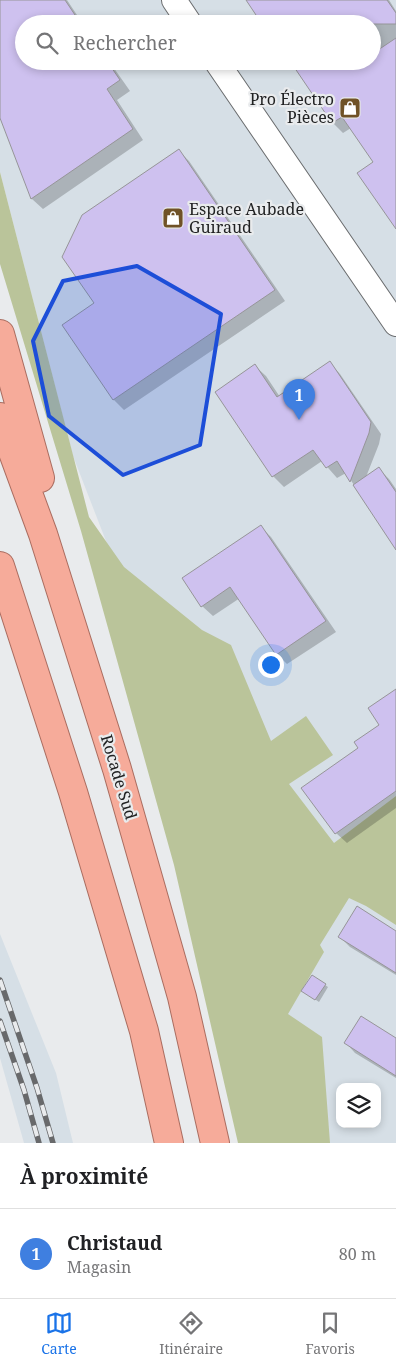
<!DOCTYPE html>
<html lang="fr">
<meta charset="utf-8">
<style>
:root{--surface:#fff;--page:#f6f6f6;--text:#202124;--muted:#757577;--line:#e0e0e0;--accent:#1a73e8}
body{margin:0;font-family:"Noto Serif",serif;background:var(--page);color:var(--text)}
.controls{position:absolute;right:15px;bottom:15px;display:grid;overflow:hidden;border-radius:10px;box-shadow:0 2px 8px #0003}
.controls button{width:45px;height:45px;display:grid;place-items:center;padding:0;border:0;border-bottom:1px solid var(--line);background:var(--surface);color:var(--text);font:25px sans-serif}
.you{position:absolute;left:270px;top:664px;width:18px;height:18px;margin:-12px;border:4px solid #fff;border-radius:50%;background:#1a73e8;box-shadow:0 0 0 8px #1a73e833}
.badge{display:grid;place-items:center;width:32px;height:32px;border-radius:50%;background:var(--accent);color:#fff;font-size:16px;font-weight:700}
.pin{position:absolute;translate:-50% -41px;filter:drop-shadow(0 1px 2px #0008)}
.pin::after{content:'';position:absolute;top:26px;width:18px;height:15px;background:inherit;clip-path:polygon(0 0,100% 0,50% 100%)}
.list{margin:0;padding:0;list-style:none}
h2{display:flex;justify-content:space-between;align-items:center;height:65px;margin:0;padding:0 20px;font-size:21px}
h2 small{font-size:16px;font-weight:400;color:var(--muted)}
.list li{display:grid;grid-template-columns:32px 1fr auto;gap:15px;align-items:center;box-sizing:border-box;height:90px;padding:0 20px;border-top:1px solid var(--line)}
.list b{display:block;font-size:19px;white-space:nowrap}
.list p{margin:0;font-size:16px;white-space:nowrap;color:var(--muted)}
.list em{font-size:16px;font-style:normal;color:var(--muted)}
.icon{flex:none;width:28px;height:28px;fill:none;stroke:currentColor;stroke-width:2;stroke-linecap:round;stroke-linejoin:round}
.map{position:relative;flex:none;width:396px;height:1143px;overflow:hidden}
.search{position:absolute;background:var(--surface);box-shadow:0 2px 8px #0003;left:15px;right:15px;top:15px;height:55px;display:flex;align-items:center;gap:12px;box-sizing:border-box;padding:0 18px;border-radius:28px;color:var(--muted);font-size:19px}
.sheet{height:155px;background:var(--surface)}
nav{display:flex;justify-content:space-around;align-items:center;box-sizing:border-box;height:70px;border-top:1px solid var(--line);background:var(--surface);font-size:14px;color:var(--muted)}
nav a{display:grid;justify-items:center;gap:2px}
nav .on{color:var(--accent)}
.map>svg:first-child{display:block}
.built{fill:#d6dfe6;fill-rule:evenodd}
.green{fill:#bac49a}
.shadow{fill:#0003}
.building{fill:#cec1ef;stroke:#969598}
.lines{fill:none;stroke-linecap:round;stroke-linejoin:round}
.minor-casing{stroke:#6b6d6f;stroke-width:26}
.trunk-casing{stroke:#aa6d60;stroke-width:30}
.minor{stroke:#fff;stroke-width:24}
.trunk{stroke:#f6ab9a;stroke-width:28}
.rail-casing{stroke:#68696b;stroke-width:5.5}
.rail{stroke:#e9ebed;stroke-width:4;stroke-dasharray:11;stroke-linecap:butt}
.marked{fill:#1d4ed8;fill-opacity:0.2;stroke:#1d4ed8;stroke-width:4;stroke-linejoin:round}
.labels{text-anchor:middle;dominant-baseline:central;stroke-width:4.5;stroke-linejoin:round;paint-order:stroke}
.poi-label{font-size:16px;fill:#212223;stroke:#e9ebed;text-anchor:end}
.street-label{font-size:16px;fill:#212223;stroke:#e9ebed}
</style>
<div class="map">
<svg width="396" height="1143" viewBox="0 0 396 1143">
<rect width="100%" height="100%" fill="#e9ebed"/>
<path class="built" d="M0,0h396v1143h-81l-31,-143 -211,-544 -73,-284zM24,24h348v37h-348zM340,1087h37v37h-37z
M0,934l56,139 17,70h-49l-24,-85z"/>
<path class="green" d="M0,172l89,345 35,50 78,63 29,15 40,96 35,-25 27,39 -44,29 45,59 62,-47v129l-30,-19 -17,-8 -29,47 4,7 -36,62 34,23 8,106h-92l-64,-278 -93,-334 -81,-267z"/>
<path class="shadow" d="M0,0h67l16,24h-59v37h85l21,30 -13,9 26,40 -100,69 -11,-10 -32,-85z
M248,0h141l7,11v216l-21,-64 -24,-35 -8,5 -10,-10 -43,-62h82v-37z
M179,151l10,10 96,140 -161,109 -10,-10 -50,-74 31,-22z
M330,363l10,11 41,60 -2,10 -13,33 13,-8 10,10 7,10v59l-50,-75 -9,5 -15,-17 -38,26 -11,-11 -18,-110 11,10 14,21z
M261,527l10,10 65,95 -49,32 -10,-10 -37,-56 -27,18 -11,-10z
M396,698v110l-49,35 -11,-10 24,-84 21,-24z
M396,932v43l-46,-28 -10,-10z
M325,985l3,2 -9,15 -16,-11z
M396,1039v39l-41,-25 -9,-10z"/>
<path class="building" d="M0,0h65l16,24h-57v37h83l13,19 -13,9 26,40 -102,70 -31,-81z
M246,0h141l9,13v11h-134z
M396,38v191l-39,-56 16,-11 -31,-45 -10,6 -42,-62h82v-7z
M179,149l96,141 -162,110 -51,-75 32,-22 -32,-46 20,-42z
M330,361l41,61 -2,11 -19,49 -13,-21 -11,7 -13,-18 -41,27 -57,-85 40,-28 22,33z
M379,467l17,25v58l-43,-65z
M261,525l65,96 -50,34 -46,-68 -29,20 -19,-29z
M396,689v102l-61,43 -34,-46 57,-40 -4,-6 25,-17 -11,-17z
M357,906l39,25v42l-58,-36z
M312,975l14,9 -11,16 -14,-9z
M361,1016l35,22v38l-52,-33z"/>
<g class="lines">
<g class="minor-casing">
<path id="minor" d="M174,0l16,24
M216,61l180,263"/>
</g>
<g class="trunk-casing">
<path id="trunk" d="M0,334l40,144
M0,417l43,117 74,235 65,228 33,146
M0,566l73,226 71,239 25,112"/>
</g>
<use href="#minor" class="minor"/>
<use href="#trunk" class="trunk"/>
<g class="rail-casing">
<path id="rail" d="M0,980l37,108 16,55
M0,1021l24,69 15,53"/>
</g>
<use href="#rail" class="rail"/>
</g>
<path class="marked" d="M137,266l84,48 -21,131 -77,30 -74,-59 -16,-75 30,-60z"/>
<defs>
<g id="shop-square" transform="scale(1.125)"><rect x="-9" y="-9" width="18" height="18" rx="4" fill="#705226" stroke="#e9ebed"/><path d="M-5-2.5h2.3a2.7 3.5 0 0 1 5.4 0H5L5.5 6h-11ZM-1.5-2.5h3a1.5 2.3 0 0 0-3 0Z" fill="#fff"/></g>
</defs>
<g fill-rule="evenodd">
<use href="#shop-square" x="350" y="108"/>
<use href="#shop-square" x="173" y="218"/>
</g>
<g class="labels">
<g class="poi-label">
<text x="334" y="99">Pro Électro<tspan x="334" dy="18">Pièces</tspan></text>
<text x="189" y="209" text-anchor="start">Espace Aubade<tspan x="189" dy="18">Guiraud</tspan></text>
</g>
<g class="street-label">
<text transform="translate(119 777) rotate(73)">Rocade Sud</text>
</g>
</g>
</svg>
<div class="controls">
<button><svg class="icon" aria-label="layers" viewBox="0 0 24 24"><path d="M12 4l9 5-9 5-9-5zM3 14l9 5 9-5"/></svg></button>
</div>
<div class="you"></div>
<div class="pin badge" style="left:299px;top:420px;background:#3f7fe0">1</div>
<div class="search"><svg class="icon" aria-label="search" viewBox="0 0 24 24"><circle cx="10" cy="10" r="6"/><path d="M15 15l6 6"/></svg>Rechercher</div>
</div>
<section class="sheet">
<h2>À proximité<small></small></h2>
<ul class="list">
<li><span class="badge" style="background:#3f7fe0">1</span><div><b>Christaud</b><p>Magasin</p></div><em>80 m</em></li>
</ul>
</section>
<nav>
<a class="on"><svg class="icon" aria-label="map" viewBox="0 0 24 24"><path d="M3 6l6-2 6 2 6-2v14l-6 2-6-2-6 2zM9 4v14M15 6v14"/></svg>Carte</a>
<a><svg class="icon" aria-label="directions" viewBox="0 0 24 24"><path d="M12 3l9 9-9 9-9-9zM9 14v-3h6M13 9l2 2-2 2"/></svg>Itinéraire</a>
<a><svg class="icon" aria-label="saved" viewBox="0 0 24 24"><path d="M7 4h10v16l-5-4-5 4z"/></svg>Favoris</a>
</nav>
